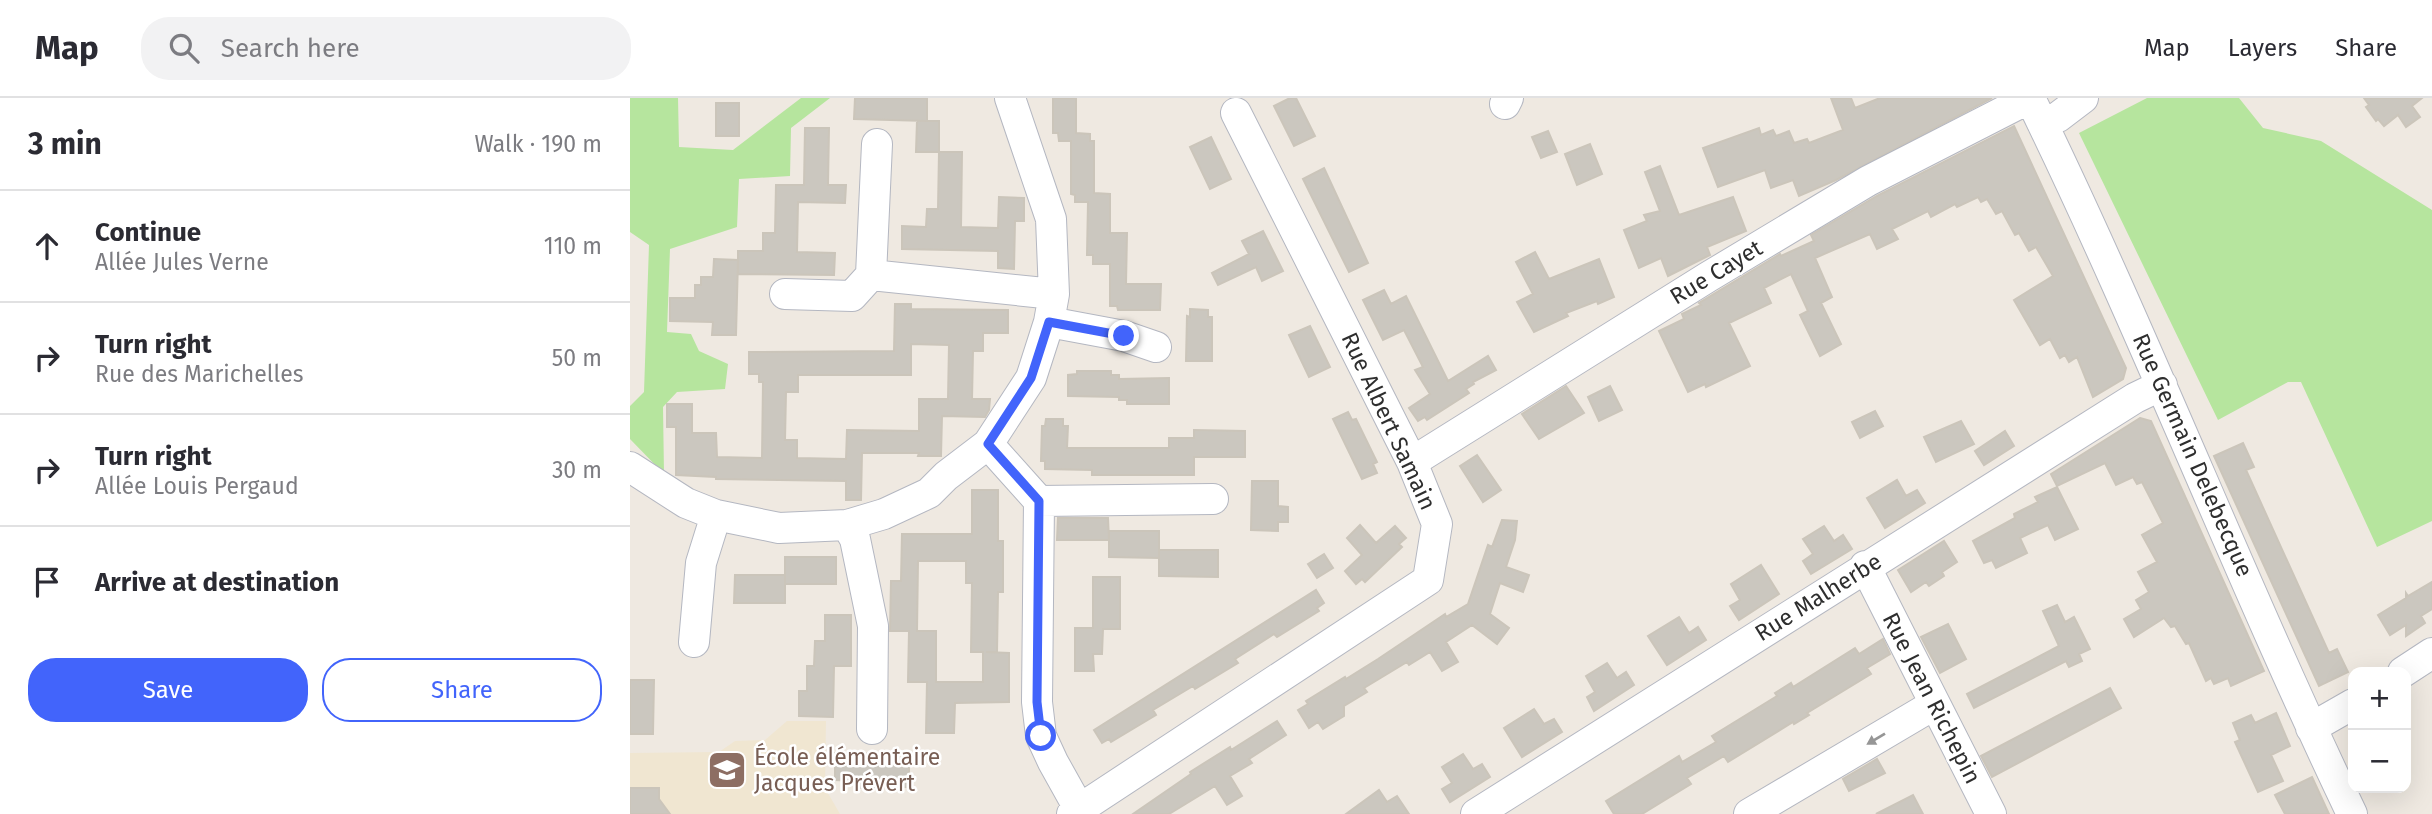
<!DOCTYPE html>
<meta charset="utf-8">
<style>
:root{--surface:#fff;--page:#f2f2f3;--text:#2b2b33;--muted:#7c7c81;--line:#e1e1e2;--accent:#4264fb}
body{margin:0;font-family:"Fira Sans",sans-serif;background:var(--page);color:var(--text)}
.controls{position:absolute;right:21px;bottom:21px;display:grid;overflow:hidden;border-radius:14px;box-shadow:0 7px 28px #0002}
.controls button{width:63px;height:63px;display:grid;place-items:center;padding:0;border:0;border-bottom:2px solid var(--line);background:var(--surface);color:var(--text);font:35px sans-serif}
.stop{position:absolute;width:21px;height:21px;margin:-16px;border:5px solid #4264fb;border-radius:50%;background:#fff}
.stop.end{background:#4264fb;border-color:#fff;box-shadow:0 2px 7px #0008}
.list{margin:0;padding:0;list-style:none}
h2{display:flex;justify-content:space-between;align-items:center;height:91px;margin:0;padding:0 28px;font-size:30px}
h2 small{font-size:23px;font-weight:400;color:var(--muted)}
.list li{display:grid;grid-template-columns:46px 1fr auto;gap:21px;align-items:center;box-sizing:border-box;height:112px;padding:0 28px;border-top:2px solid var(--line)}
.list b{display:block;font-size:26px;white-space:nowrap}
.list p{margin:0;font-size:23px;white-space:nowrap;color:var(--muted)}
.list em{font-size:23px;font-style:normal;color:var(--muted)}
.actions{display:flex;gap:14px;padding:21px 28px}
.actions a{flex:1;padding:16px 0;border:2px solid var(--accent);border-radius:28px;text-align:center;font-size:24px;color:var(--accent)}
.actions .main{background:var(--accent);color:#fff}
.icon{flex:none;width:38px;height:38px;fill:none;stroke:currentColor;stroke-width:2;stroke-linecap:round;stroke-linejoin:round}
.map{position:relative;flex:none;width:1802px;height:716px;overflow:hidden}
header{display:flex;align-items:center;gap:42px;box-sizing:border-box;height:98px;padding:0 35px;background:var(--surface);border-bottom:2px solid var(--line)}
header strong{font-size:33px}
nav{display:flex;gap:38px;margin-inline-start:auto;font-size:24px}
.search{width:490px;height:63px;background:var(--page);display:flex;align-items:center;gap:18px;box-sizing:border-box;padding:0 24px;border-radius:28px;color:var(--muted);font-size:26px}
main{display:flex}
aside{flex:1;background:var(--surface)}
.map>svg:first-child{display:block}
.education{fill:#f0e6d1}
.green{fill:#b6e59e}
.building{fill:#cbc7bf;stroke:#cbc5ba;stroke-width:2;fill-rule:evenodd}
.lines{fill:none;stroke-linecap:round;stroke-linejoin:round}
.minor-casing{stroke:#b4b7c1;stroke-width:32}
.minor{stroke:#fff;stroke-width:30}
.oneway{fill:#969696}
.route{stroke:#4264fb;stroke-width:9}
.labels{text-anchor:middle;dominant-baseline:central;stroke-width:5;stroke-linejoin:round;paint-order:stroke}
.street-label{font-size:23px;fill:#2e2e2e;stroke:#fff}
.education-label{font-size:23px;fill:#785e54;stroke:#fff;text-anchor:start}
</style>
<header>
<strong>Map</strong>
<div class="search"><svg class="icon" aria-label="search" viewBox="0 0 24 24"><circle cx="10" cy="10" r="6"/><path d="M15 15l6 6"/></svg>Search here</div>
<nav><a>Map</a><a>Layers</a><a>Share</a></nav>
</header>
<main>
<aside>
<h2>3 min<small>Walk · 190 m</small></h2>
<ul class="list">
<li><svg class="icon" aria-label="ahead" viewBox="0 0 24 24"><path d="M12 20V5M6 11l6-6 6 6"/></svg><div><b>Continue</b><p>Allée Jules Verne</p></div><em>110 m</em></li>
<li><svg class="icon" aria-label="right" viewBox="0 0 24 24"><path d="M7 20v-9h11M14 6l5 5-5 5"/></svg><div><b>Turn right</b><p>Rue des Marichelles</p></div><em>50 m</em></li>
<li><svg class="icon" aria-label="right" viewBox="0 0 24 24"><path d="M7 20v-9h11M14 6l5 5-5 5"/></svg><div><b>Turn right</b><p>Allée Louis Pergaud</p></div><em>30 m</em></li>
<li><svg class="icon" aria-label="arrive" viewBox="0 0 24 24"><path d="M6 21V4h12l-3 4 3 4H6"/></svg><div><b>Arrive at destination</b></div></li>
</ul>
<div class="actions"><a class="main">Save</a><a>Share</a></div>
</aside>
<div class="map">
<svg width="1802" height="716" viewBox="0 0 1802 716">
<rect width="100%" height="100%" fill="#efe9e1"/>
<path class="education" d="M157,623h39l-1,67 15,26h-210v-61l89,-1 16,-11 30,-1z"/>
<path class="green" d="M0,0h48l1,49 54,3 68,-52h29l-39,30 -1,48 -51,3 -2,48 -67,22 -3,83 24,2 8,17 29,13 -3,25 -48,3 -14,15 1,67 -34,-35v-33l14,-14 5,-147 -19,-13z
M1517,0h92l24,30 58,13 111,69v311l-55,26 -76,-165h-13l-70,38 -139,-287z"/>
<path class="building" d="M225,0h72v23l-73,-2z
M423,0h23v35l14,1v7h4v52l16,1v39h17l-1,51h35l-1,26h-42l-1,-4h-7v-42h-17v-9h-6l1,-53h-13v-7l-4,-1v-53h-12l-1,-8h-5z
M660,0h6l19,38 -21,10 -20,-40z
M1201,0h20l4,10 25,-10h112l-156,82 -37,16 -6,-16 -22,8 -6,-18 -47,17 -15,-39 56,-20 2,7 12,-5 3,6 13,-5 5,12 13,-4 2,4 34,-13z
M1734,0h58l-10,8 8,11 -14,10 -8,-12 -14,11 -6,-7 -2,2 -10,-14 3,-2z
M86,5h23v33h-23z
M287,23h22v31h-23z
M1384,28l112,242 -3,11 -30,18 -16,-40 -8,5 -4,-7 -5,3 -10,-19 -10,6 -26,-45 39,-24 -17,-29 -7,4 -10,-18 -4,2 -13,-24 -6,3 -9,-15 -6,3 -3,-5 -21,10 -2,-3 -24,13 -3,-6 -36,18 6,10 -21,10 -7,-15 -55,24 17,39 -11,6 20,41 -21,12 -20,-41 8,-4 -17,-37 -27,14 7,15 -42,20 21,43 -44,21 -1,-3 -17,8 -29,-61 25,-12 -2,-5 19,-9 -2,-2 81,-49 1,2 33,-15 -3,-6 66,-39z
M175,30h24l-1,57h18l-1,18 -47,-1 -1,50 38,1 -1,22 -96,-1v-23h25v-18h12l1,-48h28z
M918,33l9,21 -16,6 -9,-21z
M581,39l20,42 -21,10 -20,-42z
M960,46l12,30 -25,11 -12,-31z
M309,54h23l-1,75 37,1 1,-31 25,1v23h-9l-1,48 -16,-1v-17l-96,-2v-23l24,1 1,-18h11z
M1030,68l19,49 54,-18 13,34 -39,16 3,8 -42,21 -7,-18 -22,10 -15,-38 23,-9 -3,-6 16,-4 -15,-39z
M694,70l44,95 -19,9 -46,-93z
M633,133l20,40 -21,10 -6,-14 -38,18 -6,-12 37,-19 -7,-13z
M905,154l14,27 50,-20 15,38 -16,7 -1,-3 -31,12 2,3 -34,16 -17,-30 16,-8 -17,-32z
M84,161l24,1 -2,75h-24l1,-13 -43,-1v-23h25v-13h6v-8h12z
M754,192l7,14 15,-8 42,85 40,-25 8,14 -23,12 1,2 -8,5 3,4 -42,27 -2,-3 -7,4 -9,-13 21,-14 -15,-24 8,-3 -19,-37 -21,10 -20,-40z
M265,206h16v5l97,1v23h-25v18h-10l-1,48h18l-1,11 -4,7 -43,-1 -1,40h-23l1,-3h-57l-1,47h-15v-19l-130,-2v-2l-40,-2v-48h-9v-23h25v29h24l1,24 45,1 1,-76h-4v-8h-10v-22l145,-1zM281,246l38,1 -1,54h-29v32l-72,-1 -1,29 -49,-1v-18h-12l1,-48h12v-17h113z
M560,211l18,1v7h4v44h-26l1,-45 3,1z
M680,228l20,41 -21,10 -20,-42z
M447,273h34v4h8v4l50,-1v26h-42v-4h-8v-3l-51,-1v-21l9,-1z
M936,288l18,27 -45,26 -17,-25z
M980,288l12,24 -23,11 -11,-24z
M1245,313l8,15 -23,12 -8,-16z
M718,314l4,8 4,-1 21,43 -4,2 4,9 -15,6 -29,-60z
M1510,320l11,3 113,250 -33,15 -3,-8 -14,6 -3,-6 -5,3 -17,-38 -3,1 -11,-18 -4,1 -7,-9 -30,19 -10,-18 17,-10 -5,-9 13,-8 -11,-20 19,-10 -15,-27 21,-12 -21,-41 -5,2 -4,-7 -17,8 -11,-22 -48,23 -6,-12z
M416,321h17v7h5l-1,22h102v-10h25v-8l51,1v26h-51v18h-102v-5l-47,-1v-8h-4l1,-35h3z
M1331,323l13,23 -38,18 -12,-25z
M1375,333l9,15 -30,19 -9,-14z
M1613,345l11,24 -8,3 83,183 8,-4 11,23 -29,14 -105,-230z
M847,357l24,35 -18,12 -23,-36z
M1267,382l9,16 11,-6 8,13 -40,25 -18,-30z
M622,383h26v25l10,1v15h-10v9l-27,-1z
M1427,389l21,42 -23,11 -7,-15 -28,13 7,15 -31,15 -4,-8 -8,3 -11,-22 42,-23 -1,-4 24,-12 -3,-5z
M342,392h26v51h5v51h-5l-1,60h-11l23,1v49l-54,1 -1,30h-28l1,-51h-19l1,-51h-19l1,-50h10l1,-47h70zM288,463h48v22h6l-1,69h12v30h-47v-51h-19z
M428,420h50l1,22h-52z
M872,422l15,1 -2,19 -9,27 23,8 -6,17 -23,-9 -10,31 19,14 -12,16 -25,-19 -26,17 12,20 -16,9 -12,-19 -21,13 -2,-3 -43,26 3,4 -23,14v10l-21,13 -5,-7 -9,6 -11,-18 10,-6 -2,-3 39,-24 1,2 32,-20 67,-45 1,3 22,-13 20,-59 4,2z
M730,427l16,18 19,-17 11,12 -7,6 3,3 -37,35 -3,-3 -6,5 -11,-13 17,-16 -15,-17z
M1194,428l10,15 9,-6 9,14 -41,25 -8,-13 10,-7 -10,-15z
M479,433h50v27l-50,-1z
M1314,443l13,21 -15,10 2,4 -15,10 -3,-4 -15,10 -13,-22z
M529,452h59v27l-59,-1z
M694,456l9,14 -16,10 -9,-14z
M155,459h51v27h-51z
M1131,467l18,29 -40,26 -9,-14 10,-6 -9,-16z
M105,477h50v28h-51z
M463,479h27v52h-17l-1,25h-9l1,17h-19v-43h18z
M1802,484v27l-11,7 4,7 -19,13v-11l-16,10 -12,-20 28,-17v-5l2,3z
M686,492l8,13 -7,5 2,3 -42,26 -3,-3 -39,25 3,4 -43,26 -2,-3 -40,24 3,5 -45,27 -2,-3 -7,4 -8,-13z
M1427,507l8,17 9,-5 16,32 -11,5 3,7 -13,6 -3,-6 -92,47 -7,-14 92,-48 -16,-35z
M195,517h26v51h-17l-1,51 -34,-1v-25h8v-25h7l1,-25h10z
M1049,519l10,16 9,-6 8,13 -39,25 -19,-29z
M1318,526l18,35 -26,14 -19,-36z
M1253,541l7,15 -23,14 4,6 -64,39 2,2 -15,9 -1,-2 -65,40 -4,-6 -37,22 4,6 -49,30h-28l-8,-13 73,-45 3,6 34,-20 -4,-6 65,-40 -2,-3 16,-10 2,4 62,-39 4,6z
M977,565l10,15 9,-6 8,13 -40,26 -7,-14 8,-5 -9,-16z
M0,582h24l-1,54h-23z
M1480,590l11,20 -129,69 -11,-21z
M904,611l10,15 10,-5 8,13 -40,25 -18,-29z
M1646,615l14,33 -19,9 12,26 -25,11 -23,-50 5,-2 -7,-17 18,-8 4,8z
M647,623l9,14 -37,24 3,4 -22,13 12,20 -15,9 -12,-19 -46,28h-36l58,-40 -1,-2 40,-25 1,3z
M205,655l50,1v7h24v26l-50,1v-7l-24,-1z
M833,656l10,15 9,-5 8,13 -40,25 -8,-13 10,-6 -10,-16z
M1247,661l8,14 -36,18 -6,-12z
M1682,679l17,37h-44l-10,-19z
M0,690h29v11l11,15h-40z
M749,692l8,12 10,-6 12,18h-63z
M1283,697l10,19h-47z"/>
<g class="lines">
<g class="minor-casing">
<path id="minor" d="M1400,0c115,235 209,480 322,716
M875,6l3,-6
M1412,25l16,-6 25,-19
M241,177l183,19
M155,196l67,2 19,-21 6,-131
M419,224l75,14 32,11
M358,346l51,57 -2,201 4,34 12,26 29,52
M782,364l296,-185 160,-96 162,-83
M0,369l56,36 30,12 63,13 68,-3 37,-11 45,-21 17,-17 42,-32 43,-66 18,-56 5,-28 -3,-75 -41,-121
M409,403l174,-2
M217,427l8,14 18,87 -1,103
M1235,468l126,248
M64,544l7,-79 15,-48
M1773,574l29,-19
M1681,630l42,-24
M442,716l356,-234 9,-56 -25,-62 -176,-349
M846,716l659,-416 27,-13
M1119,716l186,-110"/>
</g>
<use href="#minor" class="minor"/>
</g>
<defs><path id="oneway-solid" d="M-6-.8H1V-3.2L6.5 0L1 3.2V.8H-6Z" transform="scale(1.75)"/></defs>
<use class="oneway" href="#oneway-solid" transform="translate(1246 641) rotate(149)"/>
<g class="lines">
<path class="route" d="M411,638l-4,-34 2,-201 -51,-57 43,-66 18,-56 75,14"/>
</g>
<defs>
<g id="school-square" transform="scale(2.0125)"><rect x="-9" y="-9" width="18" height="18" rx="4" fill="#8d6e63" stroke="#fff"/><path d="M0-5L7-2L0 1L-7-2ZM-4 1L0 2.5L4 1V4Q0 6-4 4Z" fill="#fff"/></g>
</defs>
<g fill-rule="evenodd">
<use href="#school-square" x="97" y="672"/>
</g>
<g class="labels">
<g class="street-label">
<text transform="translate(1086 174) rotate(-31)">Rue Cayet</text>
<text transform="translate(759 323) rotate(65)">Rue Albert Samain</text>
<text transform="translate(1563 357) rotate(66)">Rue Germain Delebecque</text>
<text transform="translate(1188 499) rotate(-32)">Rue Malherbe</text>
<text transform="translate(1302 600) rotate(63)">Rue Jean Richepin</text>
</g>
<g class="education-label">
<text x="124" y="659">École élémentaire<tspan x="124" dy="26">Jacques Prévert</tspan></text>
</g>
</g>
</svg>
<div class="controls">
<button>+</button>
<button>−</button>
</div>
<div class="stop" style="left:411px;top:638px"></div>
<div class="stop end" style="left:494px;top:238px"></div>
</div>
</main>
